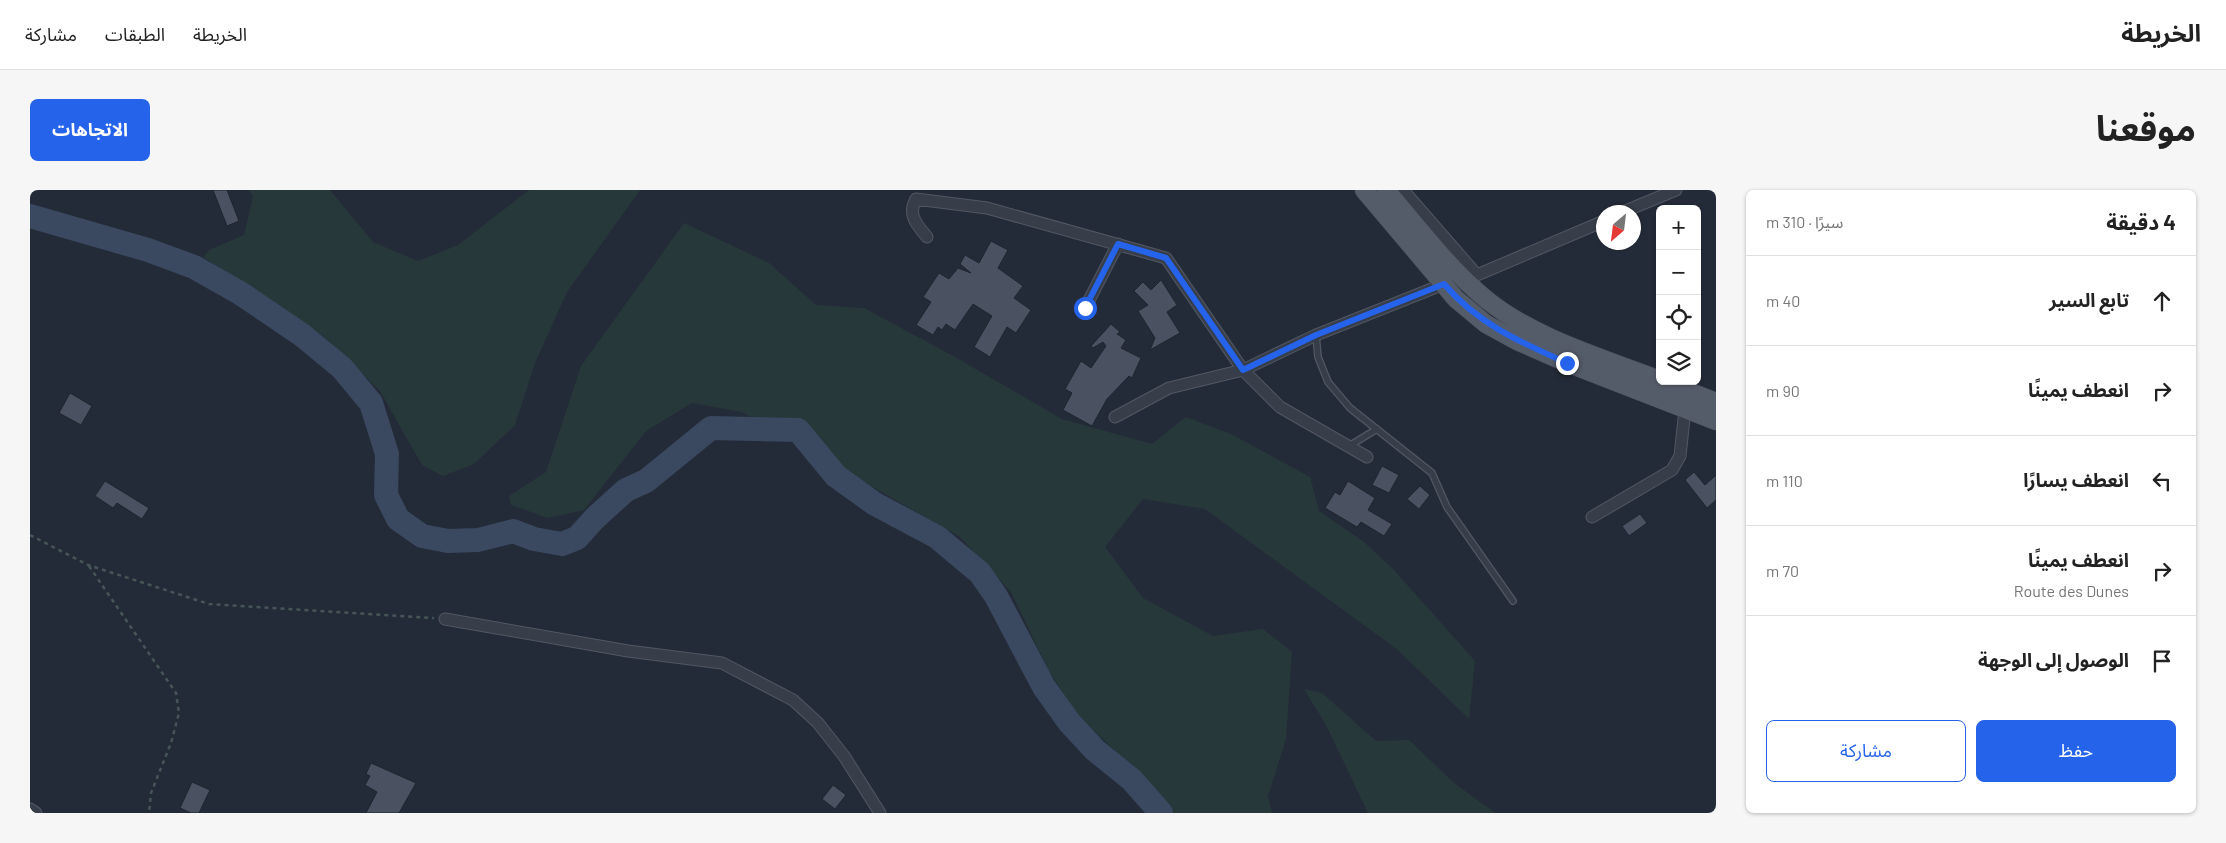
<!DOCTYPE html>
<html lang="ar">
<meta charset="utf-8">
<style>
:root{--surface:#fff;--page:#f6f6f6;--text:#222;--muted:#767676;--line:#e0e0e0;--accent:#2563eb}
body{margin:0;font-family:Barlow,"Noto Sans Arabic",sans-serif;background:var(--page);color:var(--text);direction:rtl}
.controls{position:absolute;right:15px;top:15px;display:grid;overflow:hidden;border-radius:8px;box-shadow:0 1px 4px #0004}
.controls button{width:45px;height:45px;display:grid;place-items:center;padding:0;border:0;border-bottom:1px solid var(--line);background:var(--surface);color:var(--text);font:25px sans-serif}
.compass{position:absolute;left:1566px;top:15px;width:45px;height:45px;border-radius:50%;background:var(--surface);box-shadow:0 1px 4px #0004;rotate:208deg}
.stop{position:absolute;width:15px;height:15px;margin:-11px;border:4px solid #2563eb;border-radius:50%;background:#fff}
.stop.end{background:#2563eb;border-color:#fff;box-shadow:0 1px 5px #0008}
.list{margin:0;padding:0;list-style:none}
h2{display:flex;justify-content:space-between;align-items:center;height:65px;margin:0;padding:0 20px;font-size:21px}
h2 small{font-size:16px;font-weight:400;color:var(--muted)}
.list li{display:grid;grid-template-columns:32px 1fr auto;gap:15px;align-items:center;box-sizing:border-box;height:90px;padding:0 20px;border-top:1px solid var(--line)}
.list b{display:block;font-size:19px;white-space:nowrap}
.list p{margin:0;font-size:16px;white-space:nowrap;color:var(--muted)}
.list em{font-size:16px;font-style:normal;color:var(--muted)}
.actions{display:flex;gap:10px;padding:15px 20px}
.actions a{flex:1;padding:11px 0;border:1px solid var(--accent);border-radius:8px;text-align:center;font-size:18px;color:var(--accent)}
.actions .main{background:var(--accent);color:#fff}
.icon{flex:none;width:28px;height:28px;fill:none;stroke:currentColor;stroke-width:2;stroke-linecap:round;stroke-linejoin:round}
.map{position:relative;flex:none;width:1686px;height:623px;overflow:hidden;direction:ltr;border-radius:8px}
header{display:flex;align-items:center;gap:30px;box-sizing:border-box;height:70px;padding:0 25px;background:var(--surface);border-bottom:1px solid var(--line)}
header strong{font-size:24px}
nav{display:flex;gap:28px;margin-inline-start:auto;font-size:18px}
.intro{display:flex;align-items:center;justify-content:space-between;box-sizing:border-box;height:120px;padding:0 30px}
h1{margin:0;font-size:35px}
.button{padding:12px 22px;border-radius:8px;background:var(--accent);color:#fff;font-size:18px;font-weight:700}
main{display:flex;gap:30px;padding:0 30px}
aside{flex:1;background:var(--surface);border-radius:8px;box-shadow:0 1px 4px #0004}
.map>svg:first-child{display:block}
.green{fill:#27383a}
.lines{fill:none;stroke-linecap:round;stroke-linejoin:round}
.river{stroke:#3a4860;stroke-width:24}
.building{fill:#4a5262;stroke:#1e252f}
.lane-casing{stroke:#525863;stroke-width:8}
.street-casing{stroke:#525863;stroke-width:13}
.primary-casing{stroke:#404752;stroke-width:19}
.path{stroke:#455558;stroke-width:2.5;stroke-dasharray:4 4;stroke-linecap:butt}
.lane{stroke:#373e49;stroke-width:5.5}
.street{stroke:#373e49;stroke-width:11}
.primary{stroke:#555c69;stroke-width:18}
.route{stroke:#2563eb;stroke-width:6}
</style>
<header>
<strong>الخريطة</strong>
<nav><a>الخريطة</a><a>الطبقات</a><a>مشاركة</a></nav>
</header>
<div class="intro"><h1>موقعنا</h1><a class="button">الاتجاهات</a></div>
<main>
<aside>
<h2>4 دقيقة<small>سيرًا · 310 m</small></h2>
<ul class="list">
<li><svg class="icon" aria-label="ahead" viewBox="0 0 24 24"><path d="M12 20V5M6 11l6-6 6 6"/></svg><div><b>تابع السير</b></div><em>40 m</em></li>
<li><svg class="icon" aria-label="right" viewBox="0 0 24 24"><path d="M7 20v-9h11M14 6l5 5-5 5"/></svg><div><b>انعطف يمينًا</b></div><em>90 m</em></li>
<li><svg class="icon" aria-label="left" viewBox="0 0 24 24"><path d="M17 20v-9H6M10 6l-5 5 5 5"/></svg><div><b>انعطف يسارًا</b></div><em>110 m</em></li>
<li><svg class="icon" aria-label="right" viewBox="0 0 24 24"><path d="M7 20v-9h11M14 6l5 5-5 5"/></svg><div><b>انعطف يمينًا</b><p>Route des Dunes</p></div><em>70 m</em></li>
<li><svg class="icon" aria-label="arrive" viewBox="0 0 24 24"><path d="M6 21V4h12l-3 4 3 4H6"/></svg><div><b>الوصول إلى الوجهة</b></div></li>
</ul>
<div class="actions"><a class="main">حفظ</a><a>مشاركة</a></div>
</aside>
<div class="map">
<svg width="1686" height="623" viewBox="0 0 1686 623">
<rect width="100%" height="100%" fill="#242b38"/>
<path class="green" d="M219,0h81l43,52 45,19 40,-16 71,-55h111l-73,102 -32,71 -20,62 -41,39 -31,12 -21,-11 -42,-74 -58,-56 -119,-78 6,-7 35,-15 9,-38z
M654,33l85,40 47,42 48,3 91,49 107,62 90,25 34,-27 45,17 79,43 9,34 45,31 29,27 82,92 -6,58 -71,-69 -193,-141 -62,-10 -38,48 38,51 70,38 50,-7 29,23 -6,87 -18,57 4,17h-99l-28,-33 -69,-67 -28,-44 -37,-77 -51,-55 -218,-125 -50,-9 -46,28 -62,79 -36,8 -37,-13 -2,-9 37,-24 35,-106z
M1274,499l18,4 54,48 33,-1 44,42 42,31h-127l-41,-86z"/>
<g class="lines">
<path class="river" d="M0,26l118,34 46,17 46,26 62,42 40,33 29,35 16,51 -1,41 12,24 24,17 26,5 30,-1 35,-9 21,8 28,5 15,-6 18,-20 31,-28 20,-9 65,-53 87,2 38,46 39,28 62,33 43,36 16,23 48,91 25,35 26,28 37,30 29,33"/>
</g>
<path class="building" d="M183,0h14l12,31 -12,5z
M961,51l17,9 -10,18 25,18 -9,12 17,12 -15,23 -9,-6 -17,30 -16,-10 18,-31 -19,-12 -18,26 -9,-6 -4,6 -4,-3 -5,8 -17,-10 15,-23 -8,-5 16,-24 10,6 9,-11 13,5 -11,-9 5,-9 14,8z
M1131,90l16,25 -10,7 13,21 -30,17 5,-12 -17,-27 10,-6 -14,-14 9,-9 8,8z
M1081,134l9,8 -3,2 9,6 -5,8 20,10 -9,20 -3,-2 -22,23 -15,27 -29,-16 9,-17 -7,-4 16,-28 10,7 15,-22 -3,-4 -10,6 -2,-2z
M40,203l22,13 -11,19 -22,-12z
M1352,276l17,9 -10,18 -17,-8z
M1664,282l11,13 11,-10v25l-9,8 -22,-28z
M75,291l44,27 -7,11 -25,-16 -4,5 -18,-12z
M1318,291l27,17 -7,12 24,14 -8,12 -23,-14 -4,5 -32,-19 10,-16 5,3z
M1390,296l10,9 -11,14 -12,-10z
M1610,324l7,9 -18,13 -7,-10z
M341,573l45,20 -17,30h-33l11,-21 -12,-7 5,-9 -4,-2z
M162,592l18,8 -11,23h-8l-11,-5z
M803,595l13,10 -11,14 -13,-10z"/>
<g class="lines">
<g class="lane-casing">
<path id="lane" d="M1286,145l2,22 10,25 22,26 82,65 15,34 66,94
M1319,256l28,-17"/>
</g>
<g class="street-casing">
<path id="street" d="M1373,0l74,85 127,-54
M886,9l71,9 179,50 77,112 37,37 87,50
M886,9c-9,16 1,26 11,38
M1593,22l53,-22
M1055,118l33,-64
M1085,227l54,-29 74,-18 73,-35 128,-51
M1562,327l80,-47 8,-14 5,-47
M415,429l183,32 94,12 71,37 25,23 26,33 36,57
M0,619l6,4"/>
</g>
<g class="primary-casing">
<path id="primary" d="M1334,0l92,109 30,25 31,17 50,22 149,58
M1356,0c32,37 63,79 101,110 47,38 116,58 173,80
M1633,191l53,21"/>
</g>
<path class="path" d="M0,345l58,30 121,39 225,14
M59,376l87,127 3,20 -8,30 -20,50 -2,20"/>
<use href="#lane" class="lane"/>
<use href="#street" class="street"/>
<use href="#primary" class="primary"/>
</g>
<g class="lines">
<path class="route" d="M1055,118l33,-64 48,14 77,112 73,-35 128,-51c34,40 76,58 123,79"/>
</g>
</svg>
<div class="controls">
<button>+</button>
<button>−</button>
<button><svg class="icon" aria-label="locate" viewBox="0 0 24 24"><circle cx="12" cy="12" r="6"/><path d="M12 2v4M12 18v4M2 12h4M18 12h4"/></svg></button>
<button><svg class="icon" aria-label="layers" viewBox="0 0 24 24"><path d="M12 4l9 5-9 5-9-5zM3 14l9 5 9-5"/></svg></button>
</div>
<svg class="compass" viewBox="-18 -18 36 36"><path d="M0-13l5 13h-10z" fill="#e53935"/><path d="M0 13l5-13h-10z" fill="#767676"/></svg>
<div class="stop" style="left:1055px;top:118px"></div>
<div class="stop end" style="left:1537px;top:173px"></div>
</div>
</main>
